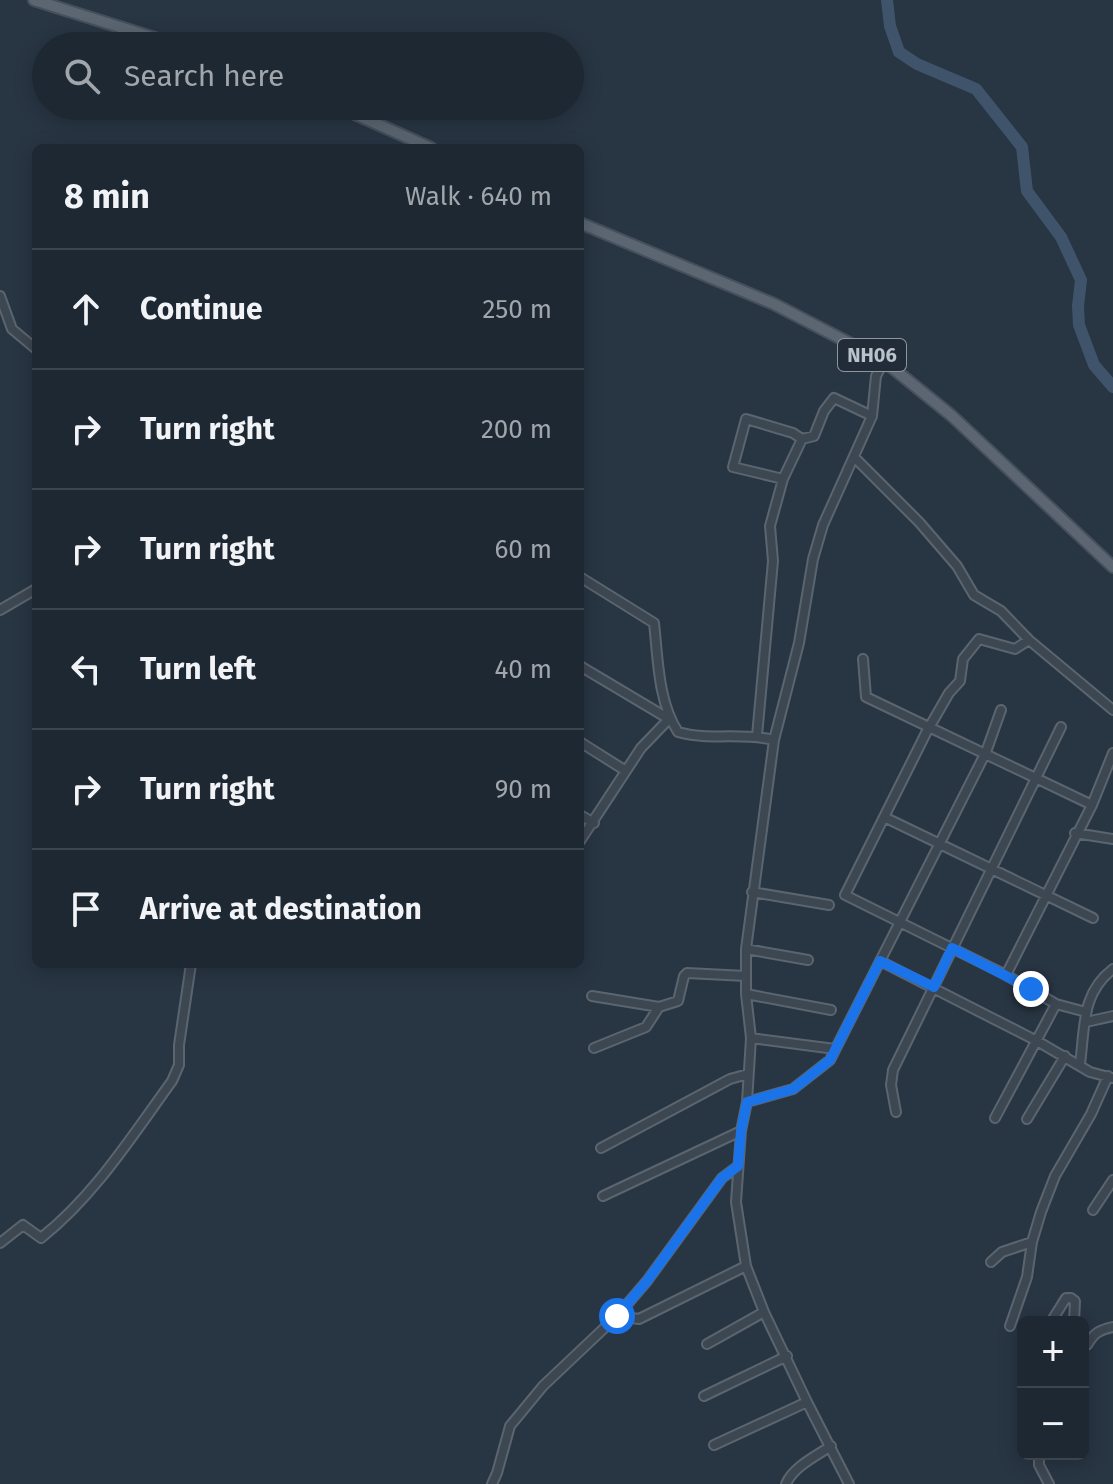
<!DOCTYPE html>
<meta charset="utf-8">
<style>
:root{--surface:#1e2832;--page:#2b343e;--text:#f1f3f6;--muted:#a1a6ac;--line:#3c444d}
body{margin:0;font-family:"Fira Sans",sans-serif;background:var(--page);color:var(--text)}
.controls{position:absolute;right:24px;bottom:24px;display:grid;overflow:hidden;border-radius:12px;box-shadow:0 4px 20px #0003}
.controls button{width:72px;height:72px;display:grid;place-items:center;padding:0;border:0;border-bottom:2px solid var(--line);background:var(--surface);color:var(--text);font:40px sans-serif}
.stop{position:absolute;width:24px;height:24px;margin:-18px;border:6px solid #1a73e8;border-radius:50%;background:#fff}
.stop.end{background:#1a73e8;border-color:#fff;box-shadow:0 2px 8px #0008}
.list{margin:0;padding:0;list-style:none}
h2{display:flex;justify-content:space-between;align-items:center;height:104px;margin:0;padding:0 32px;font-size:34px}
h2 small{font-size:26px;font-weight:400;color:var(--muted)}
.list li{display:grid;grid-template-columns:52px 1fr auto;gap:24px;align-items:center;box-sizing:border-box;height:120px;padding:0 32px;border-top:2px solid var(--line)}
.list b{display:block;font-size:30px;white-space:nowrap}
.list em{font-size:26px;font-style:normal;color:var(--muted)}
.icon{flex:none;width:44px;height:44px;fill:none;stroke:currentColor;stroke-width:2;stroke-linecap:round;stroke-linejoin:round}
.map{position:relative;flex:none;width:1113px;height:1484px;overflow:hidden}
.search{position:absolute;background:var(--surface);box-shadow:0 4px 20px #0003;left:32px;top:32px;width:552px;height:88px;display:flex;align-items:center;gap:20px;box-sizing:border-box;padding:0 28px;border-radius:44px;color:var(--muted);font-size:30px}
.panel{position:absolute;background:var(--surface);box-shadow:0 4px 20px #0003;left:32px;top:144px;width:552px;height:824px;border-radius:12px}
.map>svg:first-child{display:block}
.lines{fill:none;stroke-linecap:round;stroke-linejoin:round}
.river{stroke:#3f546b;stroke-width:12}
.minor-casing{stroke:#5b6570;stroke-width:12}
.major-casing{stroke:#46505c;stroke-width:14}
.minor{stroke:#3d4752;stroke-width:8}
.major{stroke:#5b6672;stroke-width:10}
.route{stroke:#1a73e8;stroke-width:10}
.labels{text-anchor:middle;dominant-baseline:central;stroke-width:6;stroke-linejoin:round;paint-order:stroke}
.shield{fill:#212c38;stroke:#8c95a0;stroke-width:2}
.shield-label{font-size:20px;font-weight:bold;fill:#bac2cc}
</style>
<div class="map">
<svg width="1113" height="1484" viewBox="0 0 1113 1484">
<rect width="100%" height="100%" fill="#283543"/>
<g class="lines">
<path class="river" d="M887,0l3,26 9,26 18,12 59,25 46,58 5,44 34,46 20,43 -3,26 1,19 15,40 19,22"/>
<g class="minor-casing">
<path id="minor" d="M0,296l12,33 24,20
M854,457l65,65 38,44 17,29 27,16 28,29 84,70
M783,479l-50,-12 13,-48 47,14 9,6
M580,577l74,46c4,35 4,79 24,109 32,9 64,0 96,8
M0,610l36,-21
M863,659l3,38 226,108
M580,666l89,53 -28,29 -61,93
M930,726l19,-33 11,-12 3,-22 16,-20 36,10 14,-9
M928,729l-83,166 161,80 50,29 30,8
M757,736l16,-175 -3,-35 13,-47 19,-40 12,-3 10,-25 10,-13 38,18
M580,742l46,29
M580,815l14,8
M884,817l209,101
M1075,833l38,6
M752,892l77,13
M746,949l62,11
M880,961l157,80 53,31 22,6
M1006,975l86,-170 21,-52
M746,994l85,16
M592,996l67,11 19,-6 6,-25 3,-3 59,3
M1086,1022l27,-6
M751,1038l84,11
M594,1048l52,-21 13,-20
M1080,1064c5,-36 1,-71 33,-95
M747,1102l46,-13 37,-29 156,-308 15,-42
M896,1112l-5,-27 2,-15 168,-343
M995,1118l61,-114
M1027,1119l38,-63
M601,1148l129,-69 18,-5
M603,1196l138,-65
M1093,1210l20,-30
M0,1243l23,-18 18,13c54,-43 91,-102 131,-157l7,-16v-20l12,-81
M991,1262l11,-10 30,-10
M617,1316l22,3 107,-53
M1051,1322l15,-24h5l4,3 -1,21
M1010,1326l17,-49 5,-35 9,-30 14,-36 36,-62 17,-38
M707,1344l57,-32
M1083,1346l4,-1c7,-12 12,-15 26,-18
M704,1396l83,-40
M714,1445l93,-43
M1039,1454v11l10,19
M492,1484l5,-11 13,-47 33,-40 74,-70 30,-35 75,-103 16,-12
M786,1484c7,-17 30,-28 45,-38
M849,1484l-42,-82 -43,-90 -18,-46 -10,-64 5,-71 6,-29 4,-64 -5,-44v-45l28,-209 25,-97 14,-84 10,-34 49,-109 4,-40 8,-15"/>
</g>
<g class="major-casing">
<path id="major" d="M34,0l146,46
M337,106l94,42
M580,223l194,81 110,57 68,55 161,151"/>
</g>
<use href="#minor" class="minor"/>
<use href="#major" class="major"/>
</g>
<g class="lines">
<path class="route" d="M617,1316l30,-35 75,-103 16,-12 3,-35 6,-29 46,-13 37,-29 50,-99 54,26 18,-39 79,41"/>
</g>
<g class="labels">
<rect class="shield" x="838" y="339" width="68" height="32" rx="6"/>
<g class="shield-label">
<text x="872" y="355">NH06</text>
</g>
</g>
</svg>
<div class="controls">
<button>+</button>
<button>−</button>
</div>
<div class="stop" style="left:617px;top:1316px"></div>
<div class="stop end" style="left:1031px;top:989px"></div>
<div class="search"><svg class="icon" aria-label="search" viewBox="0 0 24 24"><circle cx="10" cy="10" r="6"/><path d="M15 15l6 6"/></svg>Search here</div>
<section class="panel">
<h2>8 min<small>Walk · 640 m</small></h2>
<ul class="list">
<li><svg class="icon" aria-label="ahead" viewBox="0 0 24 24"><path d="M12 20V5M6 11l6-6 6 6"/></svg><div><b>Continue</b></div><em>250 m</em></li>
<li><svg class="icon" aria-label="right" viewBox="0 0 24 24"><path d="M7 20v-9h11M14 6l5 5-5 5"/></svg><div><b>Turn right</b></div><em>200 m</em></li>
<li><svg class="icon" aria-label="right" viewBox="0 0 24 24"><path d="M7 20v-9h11M14 6l5 5-5 5"/></svg><div><b>Turn right</b></div><em>60 m</em></li>
<li><svg class="icon" aria-label="left" viewBox="0 0 24 24"><path d="M17 20v-9H6M10 6l-5 5 5 5"/></svg><div><b>Turn left</b></div><em>40 m</em></li>
<li><svg class="icon" aria-label="right" viewBox="0 0 24 24"><path d="M7 20v-9h11M14 6l5 5-5 5"/></svg><div><b>Turn right</b></div><em>90 m</em></li>
<li><svg class="icon" aria-label="arrive" viewBox="0 0 24 24"><path d="M6 21V4h12l-3 4 3 4H6"/></svg><div><b>Arrive at destination</b></div></li>
</ul>
</section>
</div>
